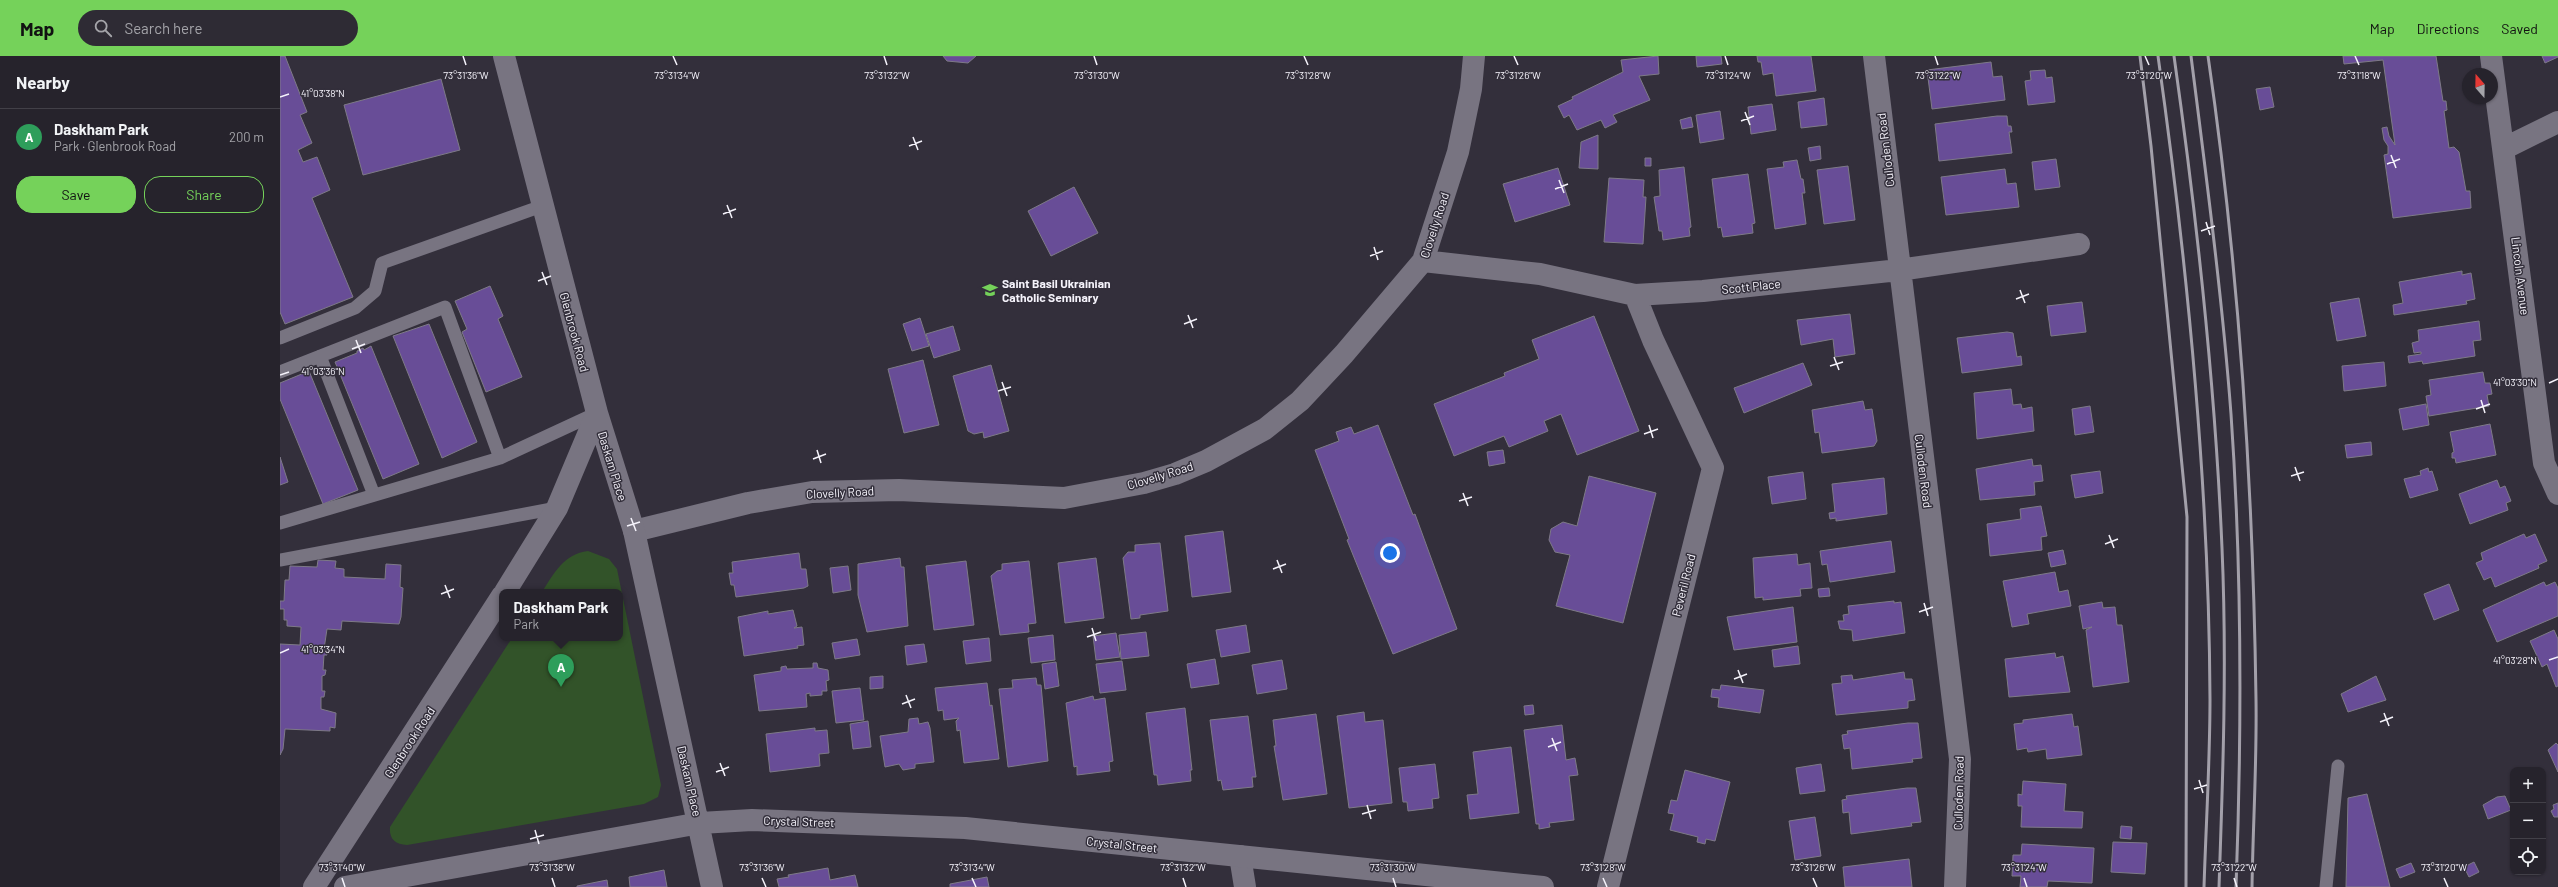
<!DOCTYPE html>
<meta charset="utf-8">
<style>
:root{--surface:#26232c;--page:#2e2b34;--text:#f1f3f6;--muted:#a4a4a9;--line:#424048;--accent:#75d25a}
body{margin:0;font-family:Barlow,sans-serif;background:var(--page);color:var(--text)}
.controls{position:absolute;right:12px;bottom:12px;display:grid;overflow:hidden;border-radius:8px;box-shadow:0 1px 3px #0004}
.controls button{width:36px;height:36px;display:grid;place-items:center;padding:0;border:0;border-bottom:1px solid var(--line);background:var(--surface);color:var(--text);font:20px sans-serif}
.compass{position:absolute;left:2182px;top:12px;width:36px;height:36px;border-radius:50%;background:var(--surface);box-shadow:0 1px 3px #0004;rotate:340deg}
.you{position:absolute;left:1110px;top:497px;width:14px;height:14px;margin:-10px;border:3px solid #fff;border-radius:50%;background:#1a73e8;box-shadow:0 0 0 6px #1a73e833}
.badge{display:grid;place-items:center;width:26px;height:26px;border-radius:50%;background:var(--accent);color:#fff;font-size:13px;font-weight:700}
.pin{position:absolute;translate:-50% -33px;filter:drop-shadow(0 1px 2px #0008)}
.pin::after{content:'';position:absolute;top:21px;width:14px;height:12px;background:inherit;clip-path:polygon(0 0,100% 0,50% 100%)}
.popup{position:absolute;left:219px;top:533px;width:124px;height:52px;box-sizing:border-box;display:grid;place-content:center;border-radius:8px;background:var(--surface);filter:drop-shadow(0 1px 3px #0005);font-size:13px;white-space:nowrap;color:var(--muted)}
.popup b{font-size:15px;color:var(--text)}
.popup::after{content:'';position:absolute;left:50%;top:100%;margin-left:-8px;border:8px solid transparent;border-top-color:var(--surface)}
.list{margin:0;padding:0;list-style:none}
h2{display:flex;justify-content:space-between;align-items:center;height:52px;margin:0;padding:0 16px;font-size:17px}
h2 small{font-size:13px;font-weight:400;color:var(--muted)}
.list li{display:grid;grid-template-columns:26px 1fr auto;gap:12px;align-items:center;box-sizing:border-box;height:56px;padding:0 16px;border-top:1px solid var(--line)}
.list b{display:block;font-size:15px;white-space:nowrap}
.list p{margin:0;font-size:13px;white-space:nowrap;color:var(--muted)}
.list em{font-size:13px;font-style:normal;color:var(--muted)}
.actions{display:flex;gap:8px;padding:12px 16px}
.actions a{flex:1;padding:9px 0;border:1px solid var(--accent);border-radius:16px;text-align:center;font-size:14px;color:var(--accent)}
.actions .main{background:var(--accent);color:#111}
.icon{flex:none;width:22px;height:22px;fill:none;stroke:currentColor;stroke-width:2;stroke-linecap:round;stroke-linejoin:round}
.map{position:relative;flex:none;width:2278px;height:831px;overflow:hidden}
header{display:flex;align-items:center;gap:24px;box-sizing:border-box;height:56px;padding:0 20px;background:var(--accent);color:#111}
header strong{font-size:19px}
nav{display:flex;gap:22px;margin-inline-start:auto;font-size:14px}
.search{width:280px;height:36px;background:var(--page);display:flex;align-items:center;gap:10px;box-sizing:border-box;padding:0 14px;border-radius:22px;color:var(--muted);font-size:15px}
main{display:flex}
aside{flex:1;background:var(--surface)}
.map>svg:first-child{display:block}
.green{fill:#325329}
.building{fill:#684d97;stroke:#7e7a87}
.lines{fill:none;stroke-linecap:round;stroke-linejoin:round}
.lane{stroke:#787481;stroke-width:13}
.street{stroke:#787481;stroke-width:22}
.secondary{stroke:#787481;stroke-width:22}
.rail{stroke:#a3a0aa;stroke-width:3}
.ticks{fill:none;stroke:#f5f3fb;stroke-width:1.5}
.labels{text-anchor:middle;dominant-baseline:central;stroke-width:3;stroke-linejoin:round;paint-order:stroke}
.street-label{font-size:12px;fill:#f5f3fb;stroke:#332f3b}
.poi-label{font-size:12px;font-weight:bold;fill:#f5f3fb;stroke:#332f3b;text-anchor:start}
.ticks-label{font-size:10px;text-anchor:middle;fill:#f5f3fb;stroke:#332f3b;stroke-width:3;stroke-linejoin:round;paint-order:stroke}
</style>
<header>
<strong>Map</strong>
<div class="search"><svg class="icon" aria-label="search" viewBox="0 0 24 24"><circle cx="10" cy="10" r="6"/><path d="M15 15l6 6"/></svg>Search here</div>
<nav><a>Map</a><a>Directions</a><a>Saved</a></nav>
</header>
<main>
<aside>
<h2>Nearby<small></small></h2>
<ul class="list">
<li><span class="badge" style="background:#2e9e5b">A</span><div><b>Daskham Park</b><p>Park · Glenbrook Road</p></div><em>200 m</em></li>
</ul>
<div class="actions"><a class="main">Save</a><a>Share</a></div>
</aside>
<div class="map">
<svg width="2278" height="831" viewBox="0 0 2278 831">
<rect width="100%" height="100%" fill="#332f3b"/>
<path class="green" d="M308,495l21,8 8,10 44,216 -3,12 -14,7 -237,41c-12,-1 -18,-6 -17,-18l122,-189h108v-46h-78c12,-19 22,-38 46,-41z"/>
<path class="building" d="M0,0h5l22,56 -7,3 12,28 -14,7 5,12 14,-5 13,33 -18,8 41,99 -68,27 -5,-12z
M663,0h33l-8,7 -21,-2z
M1378,0l1,18 -20,2 11,24 -37,15 4,7 -12,6 -4,-8 -24,10 -8,-15 -5,3 -6,-12 15,-7 -1,-2 51,-25 -2,-12z
M1416,0h25l1,8 -25,3z
M1477,0h54l5,35 -40,5 -3,-23 -10,2 -2,-13h-3z
M2063,0h93l7,45h3l1,9 -3,1 5,37 5,-1 5,5 7,39h4l1,17 -78,10 -9,-63 4,-1v-8l-4,-6 -2,-12 5,-1 2,9 6,9 -12,-85 -39,4z
M2262,0h16v1l-13,6z
M1711,6l2,15 9,-1 3,24 -73,9 -5,-39z
M1765,14l1,8 6,-1 3,25 -27,3 -3,-24 6,-1 -1,-9z
M161,23l19,71 -97,25 -19,-70z
M1990,31l4,20 -14,3 -4,-21z
M1544,42l3,27 -26,3 -3,-26z
M1492,48l4,26 -25,4 -3,-27z
M1440,55l4,28 -24,4 -4,-28z
M1717,60h10l1,10h3l1,6h-3l3,21 -73,8 -4,-37z
M1411,61l2,10 -11,2 -2,-9z
M1318,79v34l-19,-1 2,-26z
M1540,90l1,13 -11,2 -2,-13z
M1365,102h6v8h-6z
M1776,103l4,28 -25,3 -3,-28z
M1517,104l4,19h2l2,14h-3l4,31 -31,5 -8,-60 17,-2 -1,-5z
M1568,110l7,54 -31,4 -7,-54z
M1404,111l7,60 -2,1 1,8 -27,4 -1,-9h-3l-5,-34 6,-1 -1,-26z
M1278,112l12,37 -55,17 -12,-38z
M1725,113l2,15 9,-1 3,24 -73,8 -5,-38z
M1468,118l7,49 -3,1 1,9 -30,4 -2,-10 -3,1 -6,-49z
M1329,122l35,2 -1,17h3l-3,47 -39,-2z
M794,131l24,46 -47,23 -23,-45z
M2182,215v4l9,-2 4,26 -9,2 1,3 -73,11 -1,-10 10,-2 -4,-21z
M210,230l13,30 -5,3 24,58 -36,15 -24,-60 5,-3 -12,-28z
M2079,242l7,38 -29,5 -7,-38z
M1802,246l4,30 -35,4 -4,-30z
M1570,258l5,40 -20,3 -2,-18 -32,6 -4,-25z
M1314,260l45,115 -62,24 -16,-41 -17,7 4,10 -39,16 -5,-11 -50,20 -20,-52 71,-28 -1,-3 35,-14 -7,-19z
M640,262l9,28 -17,5 -9,-27z
M2199,265l2,19 -8,1 2,15 -52,8 -1,-3 -13,2 -1,-7 13,-2v-2l-7,1 -2,-10 7,-2 -1,-11z
M149,268l48,118 -35,16 -49,-122z
M673,270l7,24 -26,8 -8,-24z
M1727,276l6,1 4,24 4,-1 1,9 -60,8 -5,-35z
M91,290l48,118 -36,15 -48,-117 22,-9v-2l6,-3 1,2z
M643,304l16,65 -35,8 -16,-64z
M2104,306l2,24 -42,5 -2,-25z
M1523,307l9,22 -68,28 -10,-25z
M711,309l18,66 -25,7 -1,-6 -9,2 -6,-3 -15,-55z
M29,315l49,119 -35,14 -43,-105v-16z
M2203,316l2,11h5l2,11 -5,1 2,11 -60,10 -3,-20 5,-1 -2,-15z
M1731,333l2,16 8,-1 1,5 10,-2 2,24 -57,8 -3,-46z
M1583,345l2,9 7,-1 5,32 -3,5 -52,7 -3,-21 -4,1 -3,-23z
M2146,348l3,21 -26,5 -4,-21z
M1810,350l4,26 -19,3 -3,-26z
M2210,368l6,31 -40,8 -1,-5h-3v-5l2,-1 -4,-20z
M1098,369l35,90 2,-1 42,115 -64,25 -46,-114 2,-1 -34,-89 24,-9 -3,-9 15,-5 3,7z
M2091,386l1,13 -25,3 -2,-13z
M1223,394l2,13 -16,3 -2,-14z
M0,401l8,25 -8,3z
M1752,403l1,7 8,-1 2,16 -9,1 1,13 -55,5 -4,-31z
M2148,412l1,4 3,-1 6,19 -28,8 -6,-19 17,-4 -1,-4z
M1820,415l3,22 -28,5 -4,-23z
M1523,416l3,27 -34,5 -4,-27z
M1309,420l67,17 -33,130 -67,-17 14,-51 -15,-3 -6,-12 2,-11 12,-7 14,4z
M1604,422l3,36 -51,7v-3l-6,1 -1,-6 6,-1 -3,-28z
M2217,424l3,8 5,-2 6,15 -5,2 2,7 -38,14 -11,-30z
M1761,450l6,30 -6,1 1,13 -52,6 -3,-32 34,-5 -1,-10z
M943,475l8,61 -39,5 -7,-61z
M2244,478l2,4 9,-4 12,27 -9,4 1,3 -44,19 -4,-10 -7,3 -8,-17 7,-3 -2,-7z
M1611,485l4,31 -65,10 -3,-18 -5,1 -2,-14z
M880,487l8,68 -28,4v3l-9,1 -8,-61 5,-6h7v-7z
M1783,494l3,14 -15,3 -3,-14z
M519,497l2,16h5l2,17 -4,2 -68,9 -2,-12h-3l-2,-12h4l-1,-11z
M1517,498l1,11 12,-2 2,25 -12,1 1,7 -38,4v-3l-8,1 -2,-40z
M620,502l1,9h3l4,59 -41,6 -9,-37v-31z
M816,502l8,60 -39,5 -7,-60z
M38,504l18,1 -1,7 9,1v8l41,2 1,-15 15,1 -1,22 3,1 -2,29 -2,7 -57,-3 -1,9 -14,-1 -3,20h3v6h-3l-1,15h3l-1,5 -3,1v15h3l-1,6h-3v12l15,4 -1,15 -5,-1v4l-45,-2 -2,20 -3,6v-111l20,1 1,-18 -14,-1v-6h-3v-11h-4v-8h4l1,-21h4l1,-14 27,1z
M686,505l8,64 -40,5 -8,-64z
M749,505l7,62 -8,1 1,8 -29,3 -9,-59 6,-5 5,-1v-6z
M568,510l3,24 -18,3 -3,-25z
M1775,516l4,20 9,-2 3,16 -44,8 2,10 -17,3 -9,-46z
M2264,526l2,4 9,-4 3,6v28l-61,26 -14,-32z
M2169,528l10,26 -25,10 -10,-26z
M1549,532l1,8 -11,1 -1,-8z
M1614,545v2l7,-1 4,31 -52,8 -1,-11 -12,-1 -2,-8h6l-1,-6 6,-1 -1,-8z
M1822,546l1,6 12,-1 2,18h5l7,57 -36,5 -7,-57 6,-3 -9,2 -4,-23z
M1513,551l4,35 -63,8 -7,-33z
M513,554l4,16 -3,2 8,-1 2,18 -7,1 1,2 -54,8 -6,-39 30,-6v3z
M966,569l4,27 -29,5 -5,-27z
M2274,574l4,9v47l-2,1 -9,-23 -5,3 -12,-26z
M866,576l3,24 -28,3 -2,-24z
M836,577l4,24 -24,3 -3,-24z
M773,579l2,25 -24,3 -3,-25z
M709,582l2,23 -25,3 -3,-23z
M577,583l3,16 -25,4 -3,-16z
M644,588l3,18 -20,3 -2,-19z
M1518,590l2,18 -26,3 -2,-17z
M1775,597l1,5 7,-2 7,36 -61,5 -4,-38z
M935,603l4,25 -28,4 -4,-24z
M1002,604l5,29 -30,5 -5,-29z
M842,605l4,29 -26,3 -4,-29z
M776,606l3,24 -14,3 -3,-25z
M533,607h4l1,5 10,2 1,10 -3,1 1,10h-5v4l-12,1v-3l-4,1 1,13 -48,4 -5,-36 27,-4v-4l5,-1 1,3 26,-1z
M1624,616l1,7h7l3,21 -7,1v7l-72,7 -4,-31 10,-1 -1,-7 11,-1 1,5z
M603,620v12l-13,1v-12z
M2096,620l10,24 -38,12 -7,-18z
M756,622l1,7h4l7,76 -40,6 -9,-78 14,-1 -1,-8z
M707,627l3,23 2,-1 7,54 -35,4 -4,-33 -3,1 -1,-10 3,-3 -15,2 -1,-10 -5,1 -3,-23z
M1441,629l43,5 -4,23 -42,-6 1,-9 -8,-1 1,-8 8,1z
M580,632l4,32 -28,3 -4,-32z
M813,640l1,4 11,-2 8,63 -4,1 1,9 -33,4v-9l-3,1 -8,-64z
M1253,649l1,9 -9,1 -1,-9z
M905,652l7,62h-2l1,11 -33,4 -1,-10h-3l-8,-62z
M1084,656l1,10 18,-2 9,83 -43,5 -12,-92z
M1036,658l11,80 -44,6 -9,-54h2l-3,-26z
M1792,658l2,13 4,-1 4,29 -35,4 -1,-10 -18,3 -1,-4 -10,2 -3,-26 9,-1v-3z
M968,660l8,61h-4l1,10 -30,3 -2,-10 -3,1 -8,-61z
M638,662l1,6 9,-2 2,6 4,34 -19,2v4l-12,2 -4,-6 -14,3 -5,-31 28,-4 1,-13z
M588,665l3,26 -18,2 -3,-25z
M1628,667h10l4,35 -10,1 1,3 -61,7 -2,-21 -6,1 -2,-14 6,-1 -1,-3z
M1282,669l4,35 9,-2 3,17 -9,1 5,44 -25,3 1,4 -11,2v-5h-3l-12,-94z
M535,672v3l12,-1 2,23 -10,1 1,12 -50,6 -4,-38z
M2276,687l2,2v27l-10,-22z
M1231,691l8,66 -49,6 -3,-24 11,-1 -5,-42z
M1155,708l4,34 -7,1 1,9 -25,3 -1,-9h-4l-4,-34z
M1541,708l4,27 -25,3 -4,-26z
M1405,714l45,12 -15,59 -9,-2 -1,5 -8,-2 1,-5 -28,-7 4,-16 -6,-1 3,-13 6,1z
M1743,725l43,3 -2,27 19,1 -1,16 -61,-1 1,-21h-4v-12l4,1z
M1627,732h9l5,34 -10,1 1,3 -61,8 -2,-22 -6,1 -1,-13 5,-1 -1,-3z
M2087,738l23,93h-44l2,-89z
M2225,740l6,14 -23,9 -5,-14 14,-8z
M2278,747v14h-4l-3,-6 3,-2 -1,-4z
M1535,761l6,39 -26,4 -6,-39z
M1841,770l11,1 -1,12 -11,-1z
M1833,786l34,1 -2,31 -34,-2z
M1742,788l72,4 -2,35 -44,-2 -1,6h-27l1,-11h-9l1,-21h8z
M1629,803l3,28h-67l-2,-20z
M2194,806l5,10 -10,5 -5,-10z
M2131,807l4,9 -15,6 -4,-9z
M548,812l2,12 25,-5 3,12h-79l-2,-8 12,-2 -1,-2z
M384,814l3,17h-37l-1,-10z
M707,821l2,10h-39v-3z
M327,824l1,7h-31v-1z"/>
<g class="lines">
<path class="lane" d="M0,282l75,-30 20,-17 7,-28 160,-57
M40,300l54,139
M0,316l165,-65 55,151
M0,467l220,-65 97,-45
M0,504l277,-52
M2046,831l12,-121"/>
<path class="street" d="M1594,0l86,703 -5,128
M2211,0l53,407 14,31
M2225,92l53,-26
M1143,205l117,13 95,21 68,-4 196,-21 180,-26
M354,475l114,-28 64,-11 87,-2 165,8 80,-15 31,-9 31,-13 59,-32 35,-28 44,-47 79,-93 35,-109 13,-63 3,-33
M960,800l5,31
M1328,831l105,-419 -60,-128 -18,-45"/>
<path class="secondary" d="M224,0l93,357 37,118 78,356
M225,536l52,-84 40,-95
M34,831l188,-291
M65,831l355,-64 52,-3 213,8 578,59"/>
<path class="rail" d="M1860,0l11,90 36,371 -1,370
M1878,0c30,213 51,427 52,643 0,62 -4,125 -6,188
M1894,0c23,163 41,327 48,492 5,113 1,226 -3,339
M1911,0c15,119 31,239 40,358 11,158 11,315 5,473
M1928,0c31,212 45,428 48,643 1,62 -3,125 -4,188"/>
</g>
<path class="ticks" d="M183,0l3,9M393,0l4,9M604,0l3,9M814,0l3,9M1024,0l4,9M1234,0l4,9M1445,0l3,9M1655,0l3,9M1865,0l4,9M2075,0l4,9M0,41l9,-3M1465,56l5,13M1461,65l13,-5M633,81l5,13M629,90l13,-5M2111,99l5,13M2107,108l13,-5M1279,124l5,13M1275,133l13,-5M447,149l5,13M443,158l13,-5M1926,166l4,13M1921,175l14,-5M1094,191l4,13M1090,200l13,-5M262,216l5,13M258,225l13,-5M1740,234l5,13M1736,243l13,-5M908,259l5,13M904,268l13,-5M76,284l5,13M72,293l13,-5M1554,301l5,13M1550,310l13,-4M0,319l9,-3M722,326l5,14M2269,327l9,-4M718,335l13,-4M2201,344l4,13M2196,353l14,-5M1369,369l4,13M1364,378l14,-5M537,394l4,13M533,403l13,-5M2015,411l5,14M2011,420l13,-4M1183,437l5,13M1179,445l13,-4M351,462l5,13M347,470l13,-4M1829,479l5,13M1825,488l13,-5M997,504l5,13M993,513l13,-5M165,529l5,13M161,538l13,-5M1644,547l4,13M1639,556l14,-5M812,572l4,13M807,581l14,-5M0,597l9,-4M2269,604l9,-3M1458,614l5,13M1454,623l13,-5M626,639l5,13M622,648l13,-5M2104,657l5,13M2100,666l13,-5M1272,682l5,13M1268,691l13,-5M440,707l5,13M436,716l13,-5M1919,724l4,13M1914,733l13,-4M1087,749l4,14M1082,758l14,-4M255,774l4,14M250,783l14,-4M62,822l3,9M272,822l3,9M482,822l4,9M692,822l4,9M903,822l3,9M1113,822l3,9M1323,822l4,9M1533,822l4,9M1744,822l3,9M1954,822l3,9M2164,822l4,9"/>
<defs>
<g id="university-bare" transform="scale(1.2)"><path d="M0-5L7-2L0 1L-7-2ZM-4 1L0 2.5L4 1V4Q0 6-4 4Z" fill="#75d25a" stroke="#332f3b" stroke-width="2.5" paint-order="stroke"/></g>
</defs>
<g fill-rule="evenodd">
<use href="#university-bare" x="710" y="234"/>
</g>
<g class="labels">
<g class="street-label">
<text transform="translate(1605 94) rotate(-97)">Culloden Road</text>
<text transform="translate(1154 169) rotate(-72)">Clovelly Road</text>
<text transform="translate(2241 220) rotate(83)">Lincoln Avenue</text>
<text transform="translate(1471 230) rotate(-6)">Scott Place</text>
<text transform="translate(295 276) rotate(75)">Glenbrook Road</text>
<text transform="translate(333 410) rotate(73)">Daskam Place</text>
<text transform="translate(1644 415) rotate(83)">Culloden Road</text>
<text transform="translate(880 419) rotate(-17)">Clovelly Road</text>
<text transform="translate(560 436) rotate(-3)">Clovelly Road</text>
<text transform="translate(1403 529) rotate(-76)">Peveril Road</text>
<text transform="translate(129 686) rotate(-57)">Glenbrook Road</text>
<text transform="translate(410 725) rotate(77)">Daskam Place</text>
<text transform="translate(1678 737) rotate(-89)">Culloden Road</text>
<text transform="translate(519 765) rotate(2)">Crystal Street</text>
<text transform="translate(842 788) rotate(6)">Crystal Street</text>
</g>
<g class="poi-label">
<text x="722" y="227">Saint Basil Ukrainian<tspan x="722" dy="14">Catholic Seminary</tspan></text>
</g>
</g>
<g class="ticks-label">
<text x="186" y="23">73°31'36"W</text>
<text x="397" y="23">73°31'34"W</text>
<text x="607" y="23">73°31'32"W</text>
<text x="817" y="23">73°31'30"W</text>
<text x="1028" y="23">73°31'28"W</text>
<text x="1238" y="23">73°31'26"W</text>
<text x="1448" y="23">73°31'24"W</text>
<text x="1658" y="23">73°31'22"W</text>
<text x="1869" y="23">73°31'20"W</text>
<text x="2079" y="23">73°31'18"W</text>
<text x="43" y="41">41°03'38"N</text>
<text x="43" y="319">41°03'36"N</text>
<text x="2235" y="330">41°03'30"N</text>
<text x="43" y="597">41°03'34"N</text>
<text x="2235" y="608">41°03'28"N</text>
<text x="62" y="815">73°31'40"W</text>
<text x="272" y="815">73°31'38"W</text>
<text x="482" y="815">73°31'36"W</text>
<text x="692" y="815">73°31'34"W</text>
<text x="903" y="815">73°31'32"W</text>
<text x="1113" y="815">73°31'30"W</text>
<text x="1323" y="815">73°31'28"W</text>
<text x="1533" y="815">73°31'26"W</text>
<text x="1744" y="815">73°31'24"W</text>
<text x="1954" y="815">73°31'22"W</text>
<text x="2164" y="815">73°31'20"W</text>
</g>
</svg>
<div class="controls">
<button>+</button>
<button>−</button>
<button><svg class="icon" aria-label="locate" viewBox="0 0 24 24"><circle cx="12" cy="12" r="6"/><path d="M12 2v4M12 18v4M2 12h4M18 12h4"/></svg></button>
</div>
<svg class="compass" viewBox="-18 -18 36 36"><path d="M0-13l5 13h-10z" fill="#e53935"/><path d="M0 13l5-13h-10z" fill="#a4a4a9"/></svg>
<div class="you"></div>
<div class="pin badge" style="left:281px;top:631px;background:#2e9e5b">A</div>
<div class="popup"><b>Daskham Park</b>Park</div>
</div>
</main>
